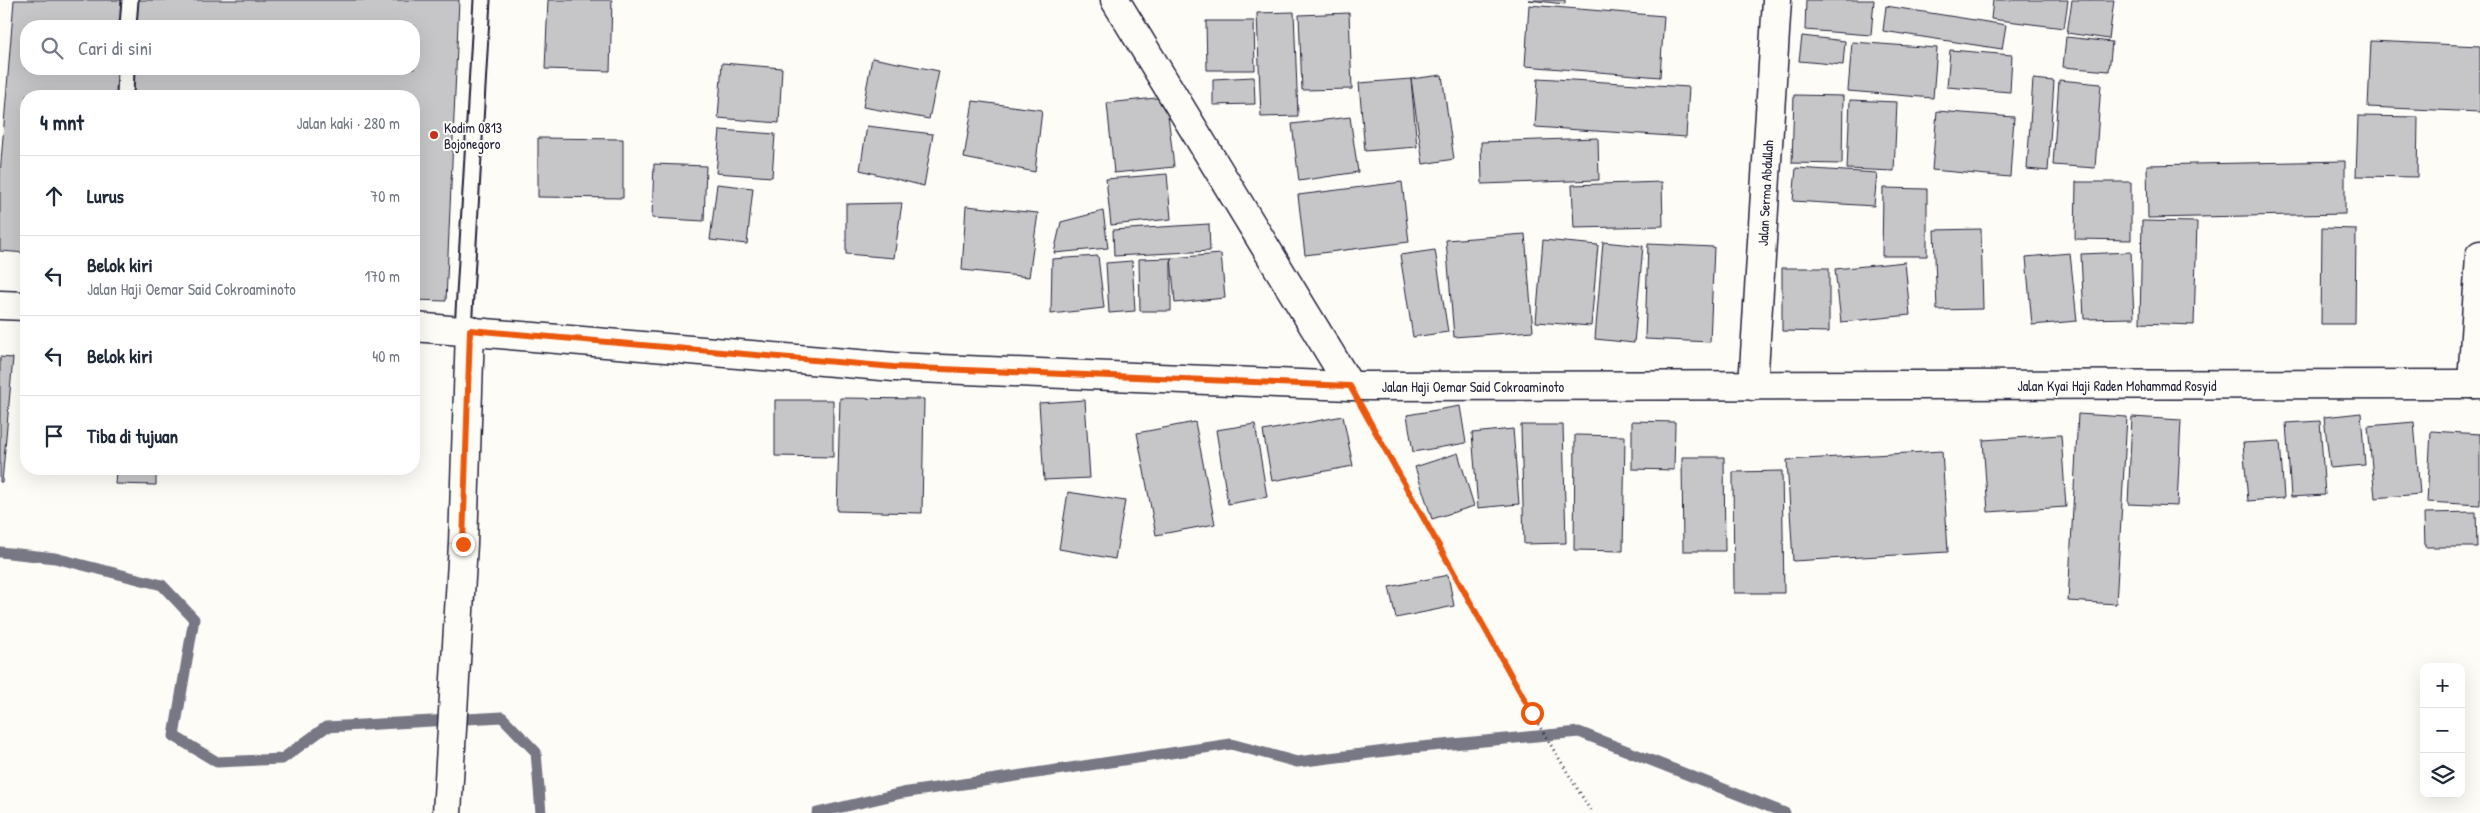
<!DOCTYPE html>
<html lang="id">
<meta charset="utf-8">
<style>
:root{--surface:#fff;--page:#f2f2f3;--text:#1f2937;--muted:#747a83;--line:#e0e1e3}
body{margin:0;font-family:"Patrick Hand",sans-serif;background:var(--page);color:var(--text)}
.controls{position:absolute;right:15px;bottom:15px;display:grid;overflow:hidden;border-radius:10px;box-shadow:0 5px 20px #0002}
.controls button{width:45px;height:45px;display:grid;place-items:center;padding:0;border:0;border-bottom:1px solid var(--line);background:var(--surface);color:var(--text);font:25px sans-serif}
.stop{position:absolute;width:15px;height:15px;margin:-11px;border:4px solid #ea580c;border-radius:50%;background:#fff}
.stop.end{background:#ea580c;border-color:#fff;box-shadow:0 1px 5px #0008}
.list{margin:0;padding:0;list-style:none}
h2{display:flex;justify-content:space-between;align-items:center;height:65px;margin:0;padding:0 20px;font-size:21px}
h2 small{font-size:16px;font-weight:400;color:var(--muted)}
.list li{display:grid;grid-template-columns:32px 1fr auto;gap:15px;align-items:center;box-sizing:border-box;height:80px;padding:0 20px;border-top:1px solid var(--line)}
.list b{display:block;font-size:19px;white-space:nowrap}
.list p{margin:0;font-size:16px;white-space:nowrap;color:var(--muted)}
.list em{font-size:16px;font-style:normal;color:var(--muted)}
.icon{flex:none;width:28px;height:28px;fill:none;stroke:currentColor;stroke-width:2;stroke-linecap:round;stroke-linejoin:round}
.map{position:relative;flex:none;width:2480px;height:813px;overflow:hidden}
.search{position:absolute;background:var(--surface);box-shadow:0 5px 20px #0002;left:20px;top:20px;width:400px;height:55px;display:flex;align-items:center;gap:12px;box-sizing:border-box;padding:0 18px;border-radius:20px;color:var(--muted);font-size:19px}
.panel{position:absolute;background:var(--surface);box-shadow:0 5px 20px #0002;left:20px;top:90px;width:400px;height:385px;border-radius:20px}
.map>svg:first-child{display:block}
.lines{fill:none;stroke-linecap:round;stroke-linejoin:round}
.stream{stroke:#787885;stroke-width:11}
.building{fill:#c6c6c8;stroke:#22223b;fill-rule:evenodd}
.lane-casing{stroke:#22223b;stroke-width:19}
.street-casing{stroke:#22223b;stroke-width:31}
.secondary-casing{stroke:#22223b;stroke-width:31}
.primary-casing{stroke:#22223b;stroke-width:31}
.path{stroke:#22223b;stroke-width:3;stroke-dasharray:1 4;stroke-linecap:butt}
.lane{stroke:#fdfcf7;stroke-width:15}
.street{stroke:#fdfcf7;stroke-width:28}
.secondary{stroke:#fdfcf7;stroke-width:28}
.primary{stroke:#fdfcf7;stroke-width:28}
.route{stroke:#ea580c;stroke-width:6}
.poi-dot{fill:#c8321e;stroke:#fdfcf7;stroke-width:2}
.labels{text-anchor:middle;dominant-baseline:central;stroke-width:4;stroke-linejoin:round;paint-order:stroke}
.poi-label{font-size:14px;fill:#22223b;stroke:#fdfcf7;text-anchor:start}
.street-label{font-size:14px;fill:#22223b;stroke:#fdfcf7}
</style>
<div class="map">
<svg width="2480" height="813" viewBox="0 0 2480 813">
<rect width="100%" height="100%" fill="#fdfcf7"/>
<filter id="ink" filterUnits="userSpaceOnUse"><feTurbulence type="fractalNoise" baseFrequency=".02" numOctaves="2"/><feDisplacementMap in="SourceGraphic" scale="10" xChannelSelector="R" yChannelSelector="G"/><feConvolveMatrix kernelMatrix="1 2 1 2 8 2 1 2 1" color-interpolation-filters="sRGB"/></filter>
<g filter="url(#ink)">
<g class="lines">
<path class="stream" d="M0,552l55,6 107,27 32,34 -20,117 43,26 65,-3 44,-32 176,-10 34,35 5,61
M817,813l85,-20 329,-49 66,18 113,-14 169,-16 206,81"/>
</g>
<path class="building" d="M14,0h445l-13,301 -32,-1v-204h-388v157l-26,-2v-77zM26,26h388v43h-388z
M548,0h64l-2,71 -65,-2z
M1528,0h37v4z
M1806,0h68l-3,35 -66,-5z
M1993,0h75l-4,28 -73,-9z
M2072,0h42l-5,39 -42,-6z
M1529,5l135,11 -4,61 -135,-11z
M1886,6l120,19 -4,24 -119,-18z
M1294,12l4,104 -37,1 -4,-104z
M1349,13l3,76 -50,1 -3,-75z
M1206,21h48l1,49h-48z
M1802,36l43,5 -2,24 -44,-4z
M2066,37l46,5 -3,29 -46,-4z
M2371,41l109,5v66l-112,-5z
M1852,42l85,6 -4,50 -85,-7z
M1950,50l62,5 -2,37 -63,-5z
M872,58l67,13 -10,48 -66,-12z
M722,63l60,5 -3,55 -61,-5z
M1442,75l12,84 -31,5 -12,-85z
M1254,77l1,27 -42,1v-26z
M1538,78l151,9 -3,50 -151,-10z
M1411,79l6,68 -52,4 -6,-68z
M2033,79l21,2 -6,90 -21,-2z
M2059,80l42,4 -6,84 -42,-3z
M1794,95l49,1 -1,68 -50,-1z
M1166,97l8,70 -60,6 -7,-70z
M1850,100l47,2 -3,69 -47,-2z
M973,101l69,9 -7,62 -71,-14z
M1937,111l77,6 -4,60 -78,-7z
M2358,116l60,1 -1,60 -61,-1z
M1350,117l8,55 -59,9 -7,-57z
M867,126l66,8 -9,52 -64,-16z
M720,130l55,4 -3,43 -56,-4z
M538,138l85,1v59l-85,-1z
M1598,138l1,42 -117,4 -1,-42z
M2345,161v53l-197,4 -1,-53z
M654,164l52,2 -2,55 -52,-3z
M1796,168l81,5 -3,33 -81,-5z
M1167,174l4,45 -60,6 -5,-46z
M1402,182l7,60 -104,13 -7,-60z
M1662,182l1,44 -89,2 -2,-43z
M2076,182h55v58l-56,-1z
M717,184l36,4 -6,56 -37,-4z
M1883,188l44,1v67h-45z
M902,203l-8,55 -48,-4v-50z
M966,206l72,7 -9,64 -67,-7z
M1103,211l5,37 -54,5 7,-31z
M2142,221l55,1 -3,103 -54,-2z
M1209,224l1,27 -96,5 -1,-26z
M2322,228l34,1 -1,95h-34z
M1981,229l2,80 -46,1 -3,-80z
M1525,234l8,97 -79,6 -8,-97z
M1543,240l55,5 -7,81 -55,-4z
M1603,242l40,4 -9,97 -39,-4z
M1648,244l66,3 -4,95 -65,-3z
M1435,250l13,82 -35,5 -13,-82z
M2131,252l3,66 -50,1 -3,-65z
M2070,253l7,68 -45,4 -6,-68z
M1221,254l4,44 -50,5 -4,-45z
M1098,256l6,52 -53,6 1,-55z
M1171,258v53h-31l-1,-52z
M1132,261l3,50 -26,2 -3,-50z
M1905,262l5,53 -69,7 -6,-53z
M1782,268h47v64l-47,-1z
M0,357l13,1 -11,124h-2z
M840,398l84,1 -2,114 -85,-2z
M775,400h58v57l-58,-1z
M1085,400l5,78 -46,2 -5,-77z
M1460,406l6,37 -53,9 -6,-37z
M2361,413l4,52 -35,3 -6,-51z
M2078,414l49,3 -11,187 -48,-3z
M1343,416l10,50 -81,15 -9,-50z
M2132,417l49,3 -4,86 -49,-2z
M1632,421l43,1 -1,48 -42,-1z
M2320,421l5,74 -34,2 -5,-74z
M1195,422l20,102 -59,11 -19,-102z
M2414,422l6,72 -45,4 -7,-72z
M1255,424l12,73 -39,7 -12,-74z
M1521,425h42l3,118 -42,1z
M1513,429l6,75 -41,4 -6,-75z
M2431,431l49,3v71l-53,-3z
M1575,435l50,1 -2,115 -49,-1z
M2061,435l5,72 -78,5 -5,-72z
M2280,441l4,57 -36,3 -5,-58z
M1942,451l6,101 -155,9 -6,-101z
M1458,453l16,53 -42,13 -17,-52z
M1682,457h42l1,94h-42z
M116,469h40v16l-41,-1z
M1782,471l2,122h-50l-1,-121z
M1068,492l57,9 -10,58 -56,-10z
M2476,512l1,35h-52l-1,-34z
M1448,575l6,31 -58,12 -7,-31z"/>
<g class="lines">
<g class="lane-casing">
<path id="lane" d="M128,26l2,-26
M125,96l1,-27
M463,330l19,-330"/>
</g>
<g class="street-casing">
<path id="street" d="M1115,0l235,386
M2472,384l8,-129
M447,813l16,-269 7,-214"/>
</g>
<g class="secondary-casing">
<path id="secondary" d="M1753,386l24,-386"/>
</g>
<g class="primary-casing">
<path id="primary" d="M0,305l26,1
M414,327l480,40 456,19 1130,-2"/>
</g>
<path class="path" d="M1368,418l155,281 69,114"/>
<use href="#lane" class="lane"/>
<use href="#street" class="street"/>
<use href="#secondary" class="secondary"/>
<use href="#primary" class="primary"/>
</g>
</g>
<g class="lines" filter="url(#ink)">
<path class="route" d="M463,544l7,-214 424,37 456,19 182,327"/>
</g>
<circle class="poi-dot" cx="434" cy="135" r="5"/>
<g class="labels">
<g class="poi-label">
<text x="444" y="127">Kodim 0813<tspan x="444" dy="16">Bojonegoro</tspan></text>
</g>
<g class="street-label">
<text transform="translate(1765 193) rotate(-87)">Jalan Serma Abdullah</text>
<text x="2117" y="385">Jalan Kyai Haji Raden Mohammad Rosyid</text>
<text x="1473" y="386">Jalan Haji Oemar Said Cokroaminoto</text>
</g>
</g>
</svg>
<div class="controls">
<button>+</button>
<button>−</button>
<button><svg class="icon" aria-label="layers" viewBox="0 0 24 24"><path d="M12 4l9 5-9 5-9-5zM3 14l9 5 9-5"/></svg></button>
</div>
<div class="stop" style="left:1532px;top:713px"></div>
<div class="stop end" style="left:463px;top:544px"></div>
<div class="search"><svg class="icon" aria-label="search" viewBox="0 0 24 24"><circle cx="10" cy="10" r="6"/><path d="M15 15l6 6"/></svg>Cari di sini</div>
<section class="panel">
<h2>4 mnt<small>Jalan kaki · 280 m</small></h2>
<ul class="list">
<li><svg class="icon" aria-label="ahead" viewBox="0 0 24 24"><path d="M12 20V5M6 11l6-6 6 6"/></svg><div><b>Lurus</b></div><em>70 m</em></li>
<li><svg class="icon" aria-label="left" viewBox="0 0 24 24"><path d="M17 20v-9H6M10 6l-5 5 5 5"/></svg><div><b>Belok kiri</b><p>Jalan Haji Oemar Said Cokroaminoto</p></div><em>170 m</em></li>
<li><svg class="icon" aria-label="left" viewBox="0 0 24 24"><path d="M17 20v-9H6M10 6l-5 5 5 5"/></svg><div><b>Belok kiri</b></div><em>40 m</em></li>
<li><svg class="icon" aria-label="arrive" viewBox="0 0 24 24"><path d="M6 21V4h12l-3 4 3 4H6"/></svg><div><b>Tiba di tujuan</b></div></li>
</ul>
</section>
</div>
